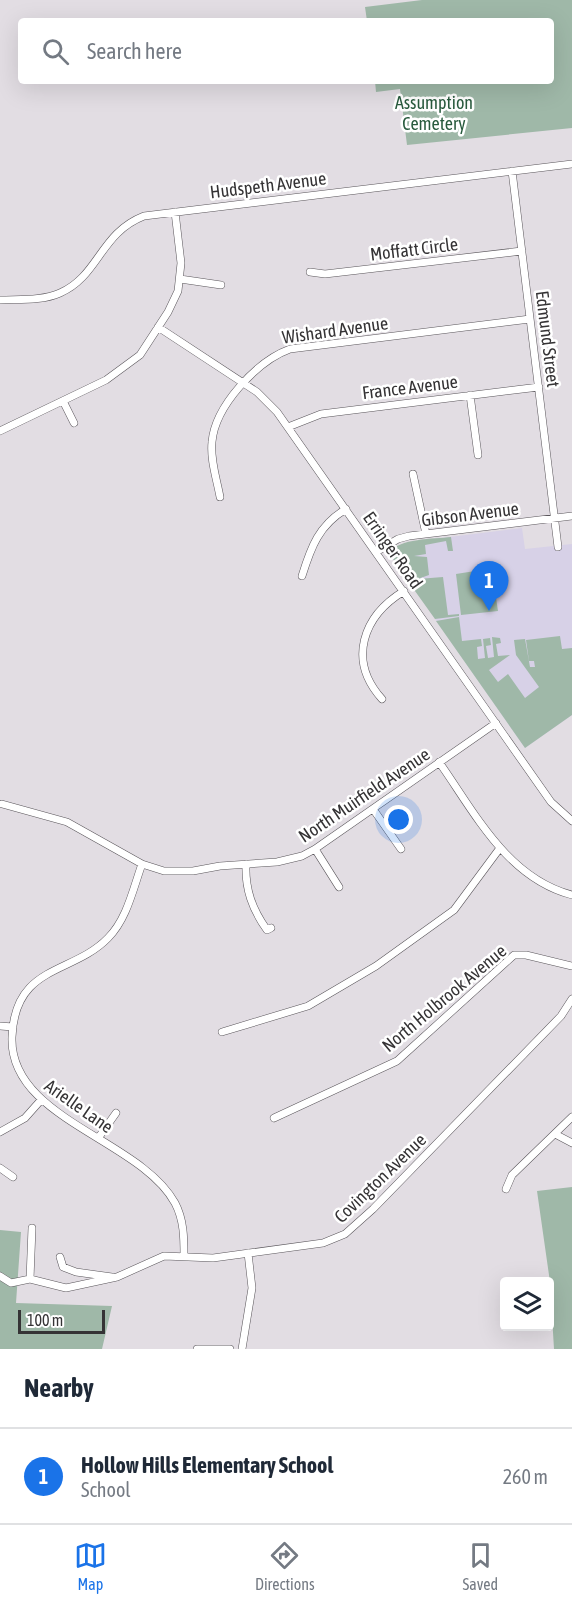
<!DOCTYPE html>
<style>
:root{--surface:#fff;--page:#f2f2f3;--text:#1f2937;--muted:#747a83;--line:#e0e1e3;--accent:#1a73e8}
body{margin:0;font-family:"Asap Condensed",sans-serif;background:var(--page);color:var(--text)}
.controls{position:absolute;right:18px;bottom:18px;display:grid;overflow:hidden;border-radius:6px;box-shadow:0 6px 24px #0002}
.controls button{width:54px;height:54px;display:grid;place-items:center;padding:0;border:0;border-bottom:2px solid var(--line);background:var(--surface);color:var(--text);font:30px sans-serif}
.scale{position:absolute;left:18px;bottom:15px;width:87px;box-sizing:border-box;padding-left:6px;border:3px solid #353335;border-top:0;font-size:16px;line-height:21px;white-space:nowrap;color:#353335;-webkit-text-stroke:4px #fff;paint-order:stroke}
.you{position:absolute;left:399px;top:820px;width:21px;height:21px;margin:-15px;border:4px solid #fff;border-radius:50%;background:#1a73e8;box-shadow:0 0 0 9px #1a73e833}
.badge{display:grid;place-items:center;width:39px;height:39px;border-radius:50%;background:var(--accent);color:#fff;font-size:20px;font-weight:700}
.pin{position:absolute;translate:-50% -50px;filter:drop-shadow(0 2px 3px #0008)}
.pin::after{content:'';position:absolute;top:32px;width:21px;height:18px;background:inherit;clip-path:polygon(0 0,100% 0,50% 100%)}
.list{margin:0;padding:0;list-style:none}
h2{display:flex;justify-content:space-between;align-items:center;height:78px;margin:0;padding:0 24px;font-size:26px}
h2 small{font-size:20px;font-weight:400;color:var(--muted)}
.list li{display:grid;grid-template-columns:39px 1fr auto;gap:18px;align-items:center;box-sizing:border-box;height:96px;padding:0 24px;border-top:2px solid var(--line)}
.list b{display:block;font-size:22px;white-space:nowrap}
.list p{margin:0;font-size:20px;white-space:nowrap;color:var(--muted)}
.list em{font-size:20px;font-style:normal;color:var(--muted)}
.icon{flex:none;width:33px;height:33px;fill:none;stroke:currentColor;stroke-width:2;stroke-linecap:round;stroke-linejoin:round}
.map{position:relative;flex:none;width:572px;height:1349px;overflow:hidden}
.search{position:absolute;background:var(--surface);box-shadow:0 6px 24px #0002;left:18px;right:18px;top:18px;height:66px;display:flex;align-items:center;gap:15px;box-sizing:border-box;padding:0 21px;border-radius:6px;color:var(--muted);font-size:22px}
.sheet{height:174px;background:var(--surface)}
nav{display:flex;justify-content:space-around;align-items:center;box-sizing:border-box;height:84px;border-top:2px solid var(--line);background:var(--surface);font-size:16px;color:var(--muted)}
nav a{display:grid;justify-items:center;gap:3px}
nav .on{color:var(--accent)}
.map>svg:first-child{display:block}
.education{fill:#d7d1e7}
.green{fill:#9fb8a8}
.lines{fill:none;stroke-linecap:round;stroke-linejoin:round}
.minor-casing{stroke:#59555a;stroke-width:8}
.minor{stroke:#fff;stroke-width:7}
.labels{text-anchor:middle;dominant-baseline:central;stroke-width:5;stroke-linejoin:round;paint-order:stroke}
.park-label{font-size:18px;fill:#285a3d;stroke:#fff}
.street-label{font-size:18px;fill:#353335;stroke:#fff}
</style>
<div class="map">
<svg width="572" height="1349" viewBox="0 0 572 1349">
<rect width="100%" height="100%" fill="#e2dde3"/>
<path class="education" d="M522,528l3,21 47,-5v171l-47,33 -136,-195 3,-4 17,-7z"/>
<path class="green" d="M422,0h150v128l-165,17 -7,-56 -24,3 -1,-11h176v-60h-184l-2,-14z
M451,537l2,14h-5l-2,-10 -21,4 1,9 -12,2 13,1 2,18 -20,7 -20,-29c10,-15 45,-14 62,-16z
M494,568l2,3 -8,1 2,19h5l3,20 -37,4 -5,-41z
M443,577l5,38 11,-1v2l-24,3 -25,-35 8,-5z
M459,617l3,24 19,-2 1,7 -5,1 1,12 7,-1 -2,-19 7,-1 1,7 -5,1 2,12 6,-1 -2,-20 8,1 1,5 -5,1 2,12 12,-1 -21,15 9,12 10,-8 17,24 14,-11 -23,-32 -2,-15 11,-1 5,28h5l-1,-6h-5l-3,-21 34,-4 2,13 10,-1v67l-47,33 -89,-127z
M572,1187v162h-18l-4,-67 -13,-91z
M0,1230l21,2 -5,71 96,3 -10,43h-102z"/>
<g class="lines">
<g class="minor-casing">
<path id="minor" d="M512,171l46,376
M310,272l15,2 197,-23
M180,279l41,6
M0,300c19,-1 42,1 60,-7 39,-17 40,-60 84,-77l428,-52
M158,327l99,65 20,20 274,390 21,19
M470,395l8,60
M63,401l11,22
M288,427l33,-13 218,-27
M0,431l106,-51 34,-25 28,-43 10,-21 3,-28 -6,-51
M413,474l13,60
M220,497c-3,-17 -10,-37 -8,-55 3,-36 45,-81 78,-93l240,-30
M376,552l22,-13 11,-3 163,-20
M302,576c9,-29 17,-51 44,-67
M382,699c-35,-39 -19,-83 22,-108
M439,762c36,51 68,116 133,133
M2,804l65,18 75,42 22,7h29l27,-5 57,-4 25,-6 13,-7 181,-126
M373,809l28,40
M315,849l24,38
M142,864c-9,25 -15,55 -34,74 -36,37 -93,26 -96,99 -3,82 128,102 163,166 9,17 9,35 9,54
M246,864c-1,25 6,45 21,66l4,-2
M0,1026l13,1
M222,1032l86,-26 68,-40 78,-56 46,-62
M274,1118l123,-57 117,-106h12l46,11
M0,1132l25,-14 16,-18
M555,1134l17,9
M99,1137l17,-24
M0,1168l13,9
M506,1189l6,-14 60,-58
M60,1257l3,10 13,5 36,5
M0,1276l11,7 19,-4 36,9 51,-11 47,-21 49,2 110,-15 22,-9 28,-25 188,-193 11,-17
M30,1279l2,-51
M197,1349h33
M242,1349l10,-61 -4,-35"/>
</g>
<use href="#minor" class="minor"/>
</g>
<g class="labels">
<g class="park-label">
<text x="434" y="102">Assumption<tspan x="434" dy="21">Cemetery</tspan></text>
</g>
<g class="street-label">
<text transform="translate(268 185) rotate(-7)">Hudspeth Avenue</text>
<text transform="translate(414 249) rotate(-7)">Moffatt Circle</text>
<text transform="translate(335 330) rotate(-8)">Wishard Avenue</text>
<text transform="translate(548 339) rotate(83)">Edmund Street</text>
<text transform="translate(410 387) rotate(-7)">France Avenue</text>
<text transform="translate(470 514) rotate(-7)">Gibson Avenue</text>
<text transform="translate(393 550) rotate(55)">Erringer Road</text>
<text transform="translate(364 795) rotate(-34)">North Muirfield Avenue</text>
<text transform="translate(444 998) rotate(-40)">North Holbrook Avenue</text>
<text transform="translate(79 1106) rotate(35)">Arielle Lane</text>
<text transform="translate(380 1178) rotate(-44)">Covington Avenue</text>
</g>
</g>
</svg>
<div class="controls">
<button><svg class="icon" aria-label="layers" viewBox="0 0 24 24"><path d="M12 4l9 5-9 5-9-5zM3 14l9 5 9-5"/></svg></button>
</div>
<div class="scale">100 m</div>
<div class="you"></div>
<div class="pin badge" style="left:489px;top:611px">1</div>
<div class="search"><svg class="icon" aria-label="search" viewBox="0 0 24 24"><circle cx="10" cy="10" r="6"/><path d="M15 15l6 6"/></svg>Search here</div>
</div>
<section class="sheet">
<h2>Nearby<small></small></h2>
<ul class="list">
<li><span class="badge">1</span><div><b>Hollow Hills Elementary School</b><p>School</p></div><em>260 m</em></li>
</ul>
</section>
<nav>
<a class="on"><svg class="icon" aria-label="map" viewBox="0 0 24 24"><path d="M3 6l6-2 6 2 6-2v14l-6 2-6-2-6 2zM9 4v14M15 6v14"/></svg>Map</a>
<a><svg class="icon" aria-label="directions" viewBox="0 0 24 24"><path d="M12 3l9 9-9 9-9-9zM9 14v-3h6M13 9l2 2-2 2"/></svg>Directions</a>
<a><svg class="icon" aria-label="saved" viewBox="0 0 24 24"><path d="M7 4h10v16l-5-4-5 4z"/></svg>Saved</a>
</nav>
